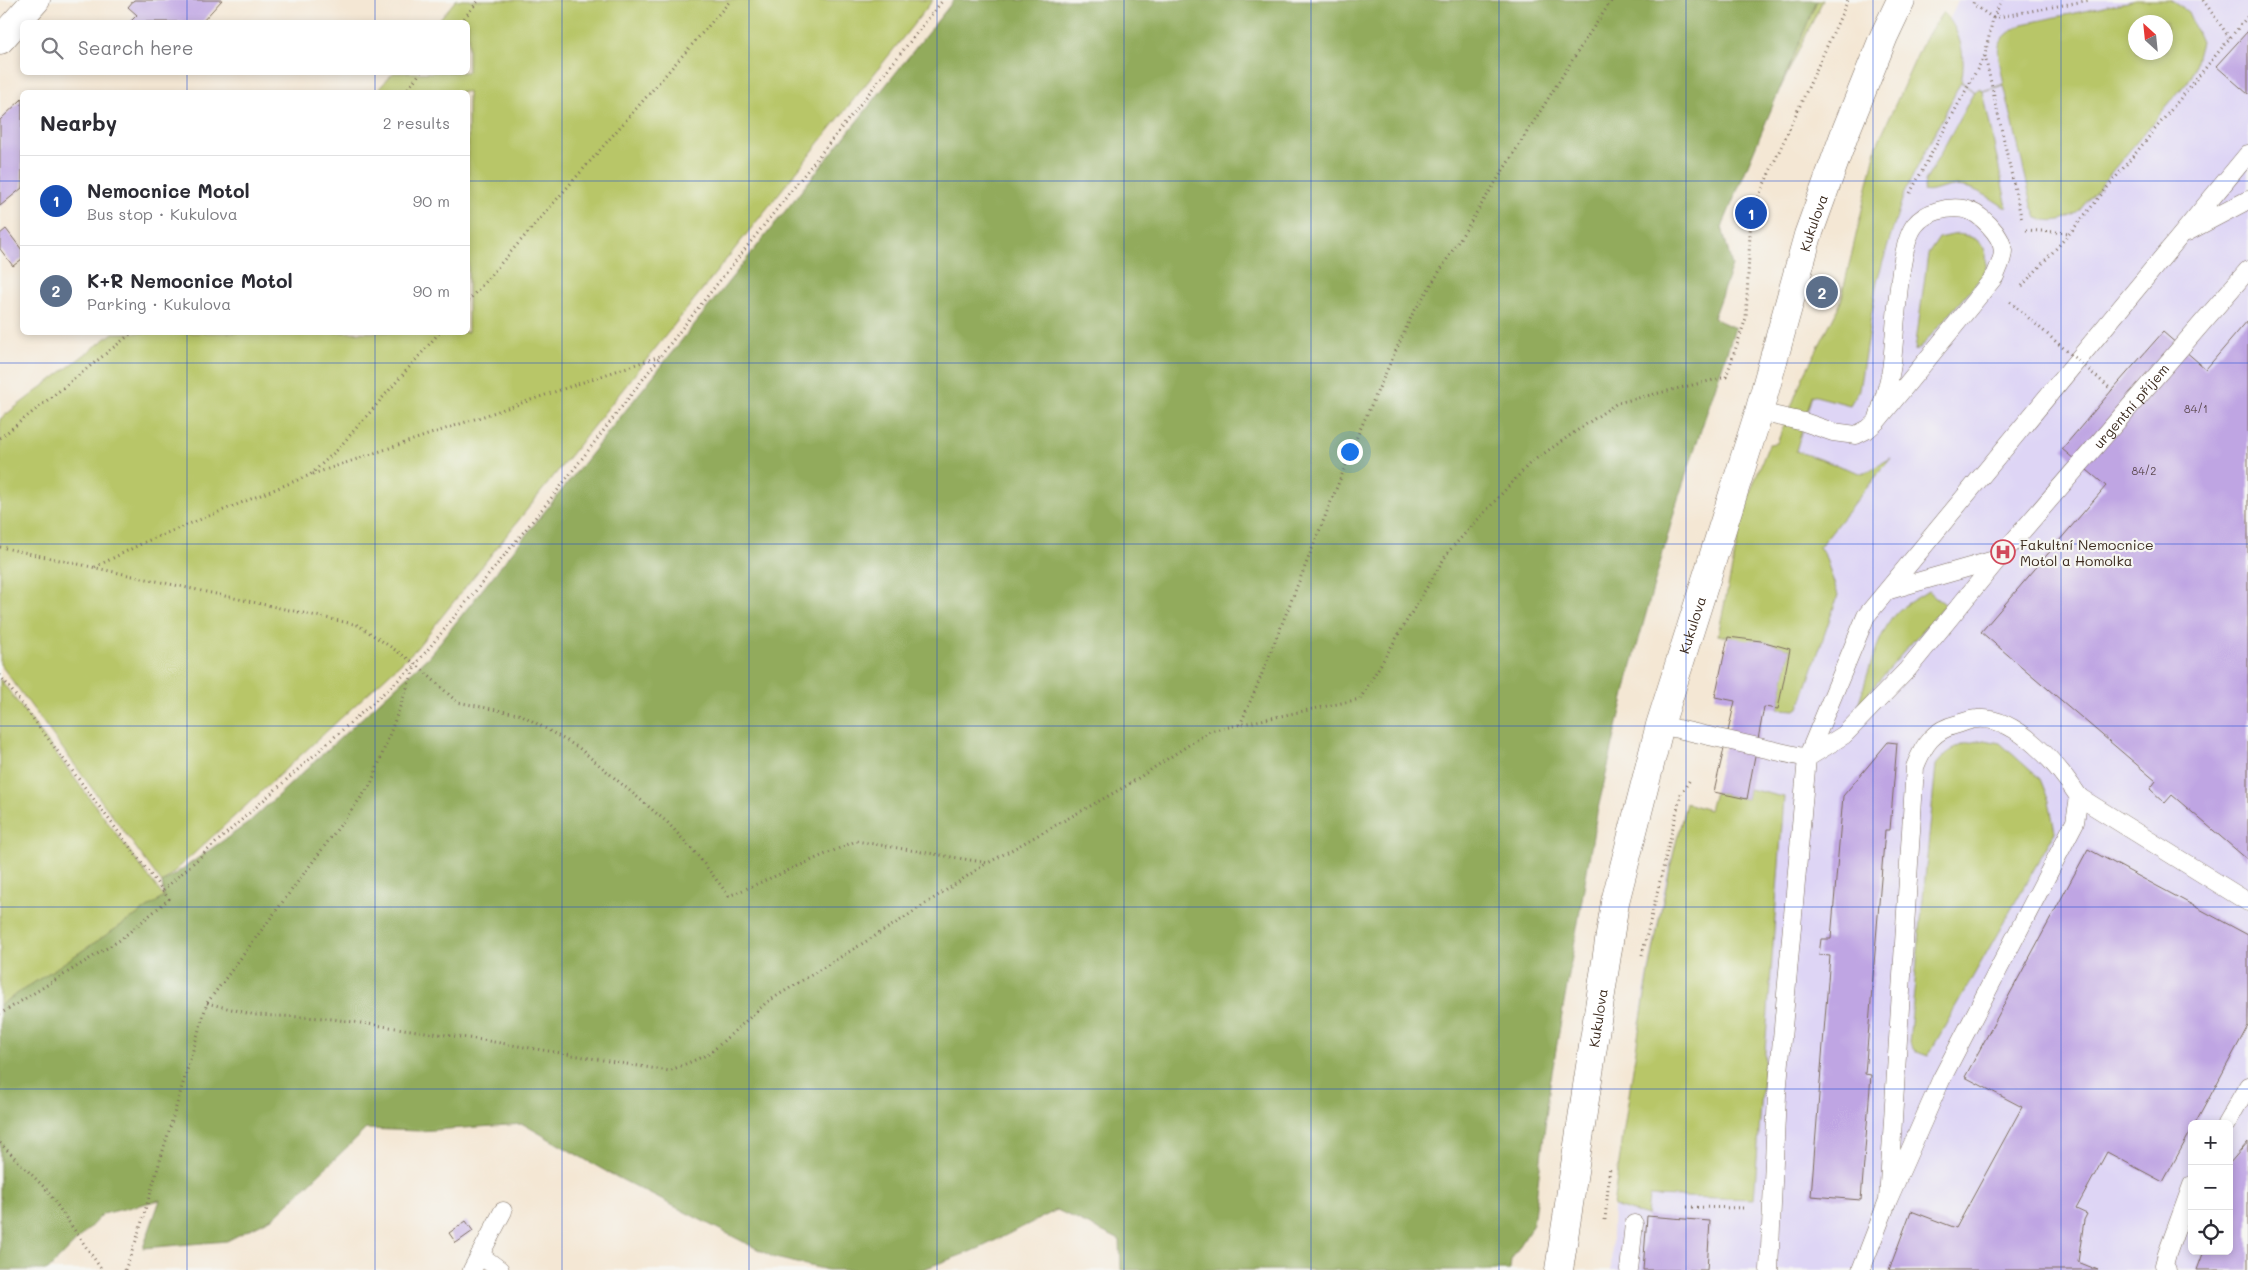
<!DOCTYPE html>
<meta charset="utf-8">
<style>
:root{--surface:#fff;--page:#f7f7f7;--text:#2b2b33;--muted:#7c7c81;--line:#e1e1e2;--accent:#d1495b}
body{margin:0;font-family:Mali,sans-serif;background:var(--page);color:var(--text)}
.controls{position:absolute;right:15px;bottom:15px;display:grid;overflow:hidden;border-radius:8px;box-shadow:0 2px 8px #0003}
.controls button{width:45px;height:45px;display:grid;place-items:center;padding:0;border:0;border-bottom:1px solid var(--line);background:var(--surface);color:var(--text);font:25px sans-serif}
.compass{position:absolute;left:2128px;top:15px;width:45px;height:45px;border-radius:50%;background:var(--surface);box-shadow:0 2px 8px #0003;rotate:333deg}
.you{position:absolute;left:1349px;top:451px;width:18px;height:18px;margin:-12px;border:4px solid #fff;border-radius:50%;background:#1a73e8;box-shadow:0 0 0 8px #1a73e833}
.badge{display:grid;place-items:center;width:32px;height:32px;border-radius:50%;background:var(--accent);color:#fff;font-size:16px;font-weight:700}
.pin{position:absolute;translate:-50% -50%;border:2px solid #fff;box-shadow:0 1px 5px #0006}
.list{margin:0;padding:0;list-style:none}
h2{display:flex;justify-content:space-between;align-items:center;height:65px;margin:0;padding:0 20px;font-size:21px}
h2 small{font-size:16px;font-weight:400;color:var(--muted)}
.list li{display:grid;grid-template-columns:32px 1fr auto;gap:15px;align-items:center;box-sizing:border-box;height:90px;padding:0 20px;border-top:1px solid var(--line)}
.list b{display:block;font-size:19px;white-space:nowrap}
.list p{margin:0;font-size:16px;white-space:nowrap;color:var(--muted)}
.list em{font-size:16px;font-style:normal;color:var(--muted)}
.icon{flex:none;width:28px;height:28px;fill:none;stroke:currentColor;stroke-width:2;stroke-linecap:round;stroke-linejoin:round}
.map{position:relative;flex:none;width:2248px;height:1270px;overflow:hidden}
.search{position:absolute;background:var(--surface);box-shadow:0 2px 8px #0003;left:20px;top:20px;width:450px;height:55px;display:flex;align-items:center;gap:12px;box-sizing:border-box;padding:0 18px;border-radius:8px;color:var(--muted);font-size:19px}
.panel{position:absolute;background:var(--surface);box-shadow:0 2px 8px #0003;left:20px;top:90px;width:450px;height:245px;border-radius:8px}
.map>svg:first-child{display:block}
.built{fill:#ded5f5;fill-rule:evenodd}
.green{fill:#b8c668;stroke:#7a7843;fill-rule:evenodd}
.forest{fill:#92ab5c;stroke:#666a3d}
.building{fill:#bfa5e3}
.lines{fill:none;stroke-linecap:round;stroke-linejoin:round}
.lane-casing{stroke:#7c6c5e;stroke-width:19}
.street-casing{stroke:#7c6c5e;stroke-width:29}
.primary-casing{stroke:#7c6c5e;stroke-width:29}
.path{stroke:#7c6c5e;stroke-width:3;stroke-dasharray:1 4;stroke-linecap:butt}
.lane{stroke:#fff;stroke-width:18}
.street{stroke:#fff;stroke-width:28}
.primary{stroke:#fff;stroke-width:28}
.path-bridge{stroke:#7c6c5e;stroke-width:3;stroke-dasharray:1 4;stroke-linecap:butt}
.grid{fill:none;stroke:#1d4ed8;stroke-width:1;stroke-opacity:0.55}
.labels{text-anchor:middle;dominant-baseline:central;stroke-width:4.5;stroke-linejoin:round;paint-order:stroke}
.number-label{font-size:11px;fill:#5c494f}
.street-label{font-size:14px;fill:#3b2a1e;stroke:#f6f6f2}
.poi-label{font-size:14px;fill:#3b2a1e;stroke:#f6f6f2;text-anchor:start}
</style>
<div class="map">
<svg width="2248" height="1270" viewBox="0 0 2248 1270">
<rect width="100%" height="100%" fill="#f6f6f2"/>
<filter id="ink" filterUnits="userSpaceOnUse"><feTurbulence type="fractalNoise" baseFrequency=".02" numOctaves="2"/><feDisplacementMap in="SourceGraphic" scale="10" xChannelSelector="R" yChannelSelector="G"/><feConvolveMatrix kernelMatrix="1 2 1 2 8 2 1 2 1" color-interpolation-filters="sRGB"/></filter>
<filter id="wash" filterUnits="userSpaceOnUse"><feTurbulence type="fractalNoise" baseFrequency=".0096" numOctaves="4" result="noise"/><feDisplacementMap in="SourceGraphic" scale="20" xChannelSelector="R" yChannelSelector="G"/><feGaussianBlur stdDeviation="1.12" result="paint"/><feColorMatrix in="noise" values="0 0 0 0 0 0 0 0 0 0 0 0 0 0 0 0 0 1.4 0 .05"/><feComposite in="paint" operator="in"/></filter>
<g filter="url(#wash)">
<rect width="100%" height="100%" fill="#f4e7d4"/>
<path class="built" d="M1958,0h290v1270h-637l2,-64 31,-214 22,-114 20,-75 24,7 27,-108 -19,-5 94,-302 123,-341zM2136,22h30v30h-30zM2192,1124h37v127h-37z"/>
<path class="green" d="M456,0h477l-517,649 -254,234 -162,-219v-245l113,-86 355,-1v-240h-92l17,-19 75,-1v-50h-31z
M1817,0h6l-43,89z
M2136,0h34l18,12 13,30 -9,34 -114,136c-14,9 -24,11 -41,6l-5,-13 -28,-120 -21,6 24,116h-3c-15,-10 -31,-21 -50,-21 -10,0 -22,8 -31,5l2,-9 49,-90 -13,-10 -57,111 -27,88 -18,109 -9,15 -38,-10 -16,56 67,23 28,-16 -72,89 5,6 14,42 -39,113 -4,2 -17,-1 12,-60 -29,-8h-14l-29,-6 27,-130 24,-61 8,-1 25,-64 38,-75 37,-159 47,-105 19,-28c17,16 24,47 18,69l13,11 6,-4 3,3 21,-7c-6,-34 -15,-42 19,-60zM2136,22h30v30h-30z
M1957,234c25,3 33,14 28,39l-65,75 -5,2 13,-96 11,-16z
M1928,591l17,13 -87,101c9,-27 19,-70 38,-92 8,-9 22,-15 32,-22z
M0,679l164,218 -164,108z
M1985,740l15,3 40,36 9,22 6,31 -127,224 -14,-5 -5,-8 27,-278c14,-18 26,-22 49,-25z
M1749,789l35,8 -30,402 -105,-3 -2,20 -34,-10c19,-135 38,-270 73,-403l23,7 5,-18 33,7z"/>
<path class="forest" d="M954,0h863l-95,227 10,39 -19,52 22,10 -58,174 -46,166 -34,145 -47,271 -17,141 -22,35 -1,10h-389l-1,-30 -63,-30 -77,38 -59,22h-93l-53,-12 -168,-86 -84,-48 -104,7 -53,-2 -92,88 -47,24 -84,7 17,-48 -57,14 -55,56h-48v-265l164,-108 -2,-14 85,-59 182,-168z"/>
<g id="blocks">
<path class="building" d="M134,0h88l-20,22h-72l7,-7 -9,-8z
M2248,31v63l-32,-28z
M22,99v89l-22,18v-86z
M6,229l16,21v9l-9,7 -13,-17v-15z
M2248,320v540l-76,-65 -7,8 -15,-14 6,-8 -175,-149 125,-146 -44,-37 50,-59 51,-58 43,37z
M1728,637l33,4 29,8 -12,60 -14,-2 -17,92 -33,-7 21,-91 -20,-4z
M1888,742l9,1 -7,87h-5l-20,244 6,1 -10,125 -50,-4 19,-240 -11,-1 2,-16h10l12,-143z
M2088,849l160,86v91l-53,98h-3v5l-29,53 -56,-30 -31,57 11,5 -3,6 -6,42 20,8h-209l22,-59 45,17 66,-121 -57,-30z
M2248,1142v128h-51l7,-19h25v-87z
M1647,1216l63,5 -3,49h-64z
M466,1221l7,10 -17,12 -7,-10z"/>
</g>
</g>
<g filter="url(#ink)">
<use href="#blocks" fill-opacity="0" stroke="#7c6c5e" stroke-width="1"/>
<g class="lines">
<g class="lane-casing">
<g id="lane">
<path d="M2187,232l61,-32"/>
<path d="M1759,412l45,10 29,10 23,3 12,-6 9,-8 118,-145c3,-7 8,-17 8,-25 -1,-16 -23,-39 -39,-42 -16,-3 -39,3 -49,16 -18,22 -19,113 -24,145 -3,17 -9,35 -14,51"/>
<path d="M1889,590l109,-31"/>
<path d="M1660,725l147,33 59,-142 382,-462"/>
<path d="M2079,797l169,105"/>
<path d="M2226,1124l22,-38"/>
<path d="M480,1255l20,15"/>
<path d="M472,1270l31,-59"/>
<path d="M1629,1270l5,-46"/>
<path id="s1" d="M1769,1270l8,-175 30,-337 37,-23 63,-65 91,-111 250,-289"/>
<path d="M1861,1270l27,-70 53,-120 134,-258 4,-25c-20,-31 -62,-81 -102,-78 -6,0 -13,3 -19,5 -25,6 -34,20 -43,43l-27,433"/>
<path d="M2167,1270l-3,-5 3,-11 25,-69"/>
</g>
</g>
<g class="street-casing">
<path id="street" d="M0,40l36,-40"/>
</g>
<g class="primary-casing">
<g id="primary">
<path id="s2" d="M1559,1270l56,-368 45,-177 99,-313 49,-177 37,-102 39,-97 17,-36"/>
</g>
</g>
<path class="path" d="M2203,0l28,40
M1993,18l97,-18
M1993,18l9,-18
M461,22l18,-22
M1985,56l37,165
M405,92l16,-20
M1910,193l75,-138 8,-37 -20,-14 1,-4
M2026,230l43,3
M2022,286l48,-53 178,-217
M468,301l263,-301
M2010,302l7,6
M0,438l133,-106
M313,474l347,-118
M0,547l358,78 58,39 41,38 65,13 57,33 89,75 30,33 31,40 127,-55 132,22 138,-77 84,-55 150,-32 88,-147 82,-89 87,-60 109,-26 20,-59 5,-105 97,-213
M95,567l52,-26 163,-66 27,-25 103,-118
M0,675l169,224 -49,41 -120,74
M1240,725l17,-39 102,-254 53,-117 173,-275 27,-40
M163,890l251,-224
M1642,955l39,-161 10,-16
M207,1003l48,12 70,3 157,22 187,31 40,-17 58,-52 134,-82 86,-57
M0,1143l46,46 56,81
M1687,1207l59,1
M1605,1220l5,-54
M125,1270l12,-32 70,-235 164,-219 45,-120 145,-178 122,-159 260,-327"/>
<use href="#lane" class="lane"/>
<use href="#street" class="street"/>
<use href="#primary" class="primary"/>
<path class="path-bridge" d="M2017,308l95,82"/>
</g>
</g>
<path class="grid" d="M187,0v22M375,0v22M562,0v1270M749,0v1270M937,0v1270M1124,0v1270M1311,0v1270M1499,0v1270M1686,0v1270M1873,0v1270M2061,0v1270M187,72v20M375,72v20M0,181h22M468,181h1780M187,332v938M375,332v938M0,363h2248M0,544h2248M0,726h2248M0,907h2248M0,1089h2248"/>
<defs>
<g id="hospital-ring" transform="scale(1.25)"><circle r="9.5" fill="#f6f6f2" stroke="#d1495b" stroke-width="1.5"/><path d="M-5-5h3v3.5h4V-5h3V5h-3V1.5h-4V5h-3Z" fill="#d1495b"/></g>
</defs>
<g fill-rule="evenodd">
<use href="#hospital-ring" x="2003" y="552"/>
</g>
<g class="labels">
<g class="number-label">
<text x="2196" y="408">84/1</text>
<text x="2144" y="470">84/2</text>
</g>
<g class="street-label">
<text stroke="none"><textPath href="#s2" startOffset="1080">Kukulova</textPath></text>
<text stroke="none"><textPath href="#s1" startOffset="994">urgentní příjem</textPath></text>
<text stroke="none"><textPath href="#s2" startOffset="660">Kukulova</textPath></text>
<text stroke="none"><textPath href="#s2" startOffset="255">Kukulova</textPath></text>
</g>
<g class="poi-label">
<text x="2020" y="544">Fakultní Nemocnice<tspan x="2020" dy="16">Motol a Homolka</tspan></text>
</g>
</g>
</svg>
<div class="controls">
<button>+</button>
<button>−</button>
<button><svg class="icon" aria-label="locate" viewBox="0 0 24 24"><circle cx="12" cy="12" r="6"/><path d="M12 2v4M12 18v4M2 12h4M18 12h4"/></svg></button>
</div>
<svg class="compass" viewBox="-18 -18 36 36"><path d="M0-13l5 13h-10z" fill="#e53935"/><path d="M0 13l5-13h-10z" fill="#7c7c81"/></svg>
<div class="you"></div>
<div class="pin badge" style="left:1751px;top:213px;background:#1a4fb4">1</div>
<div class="pin badge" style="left:1822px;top:292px;background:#5c6f8a">2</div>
<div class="search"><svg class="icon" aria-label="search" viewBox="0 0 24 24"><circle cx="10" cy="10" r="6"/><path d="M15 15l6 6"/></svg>Search here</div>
<section class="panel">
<h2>Nearby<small>2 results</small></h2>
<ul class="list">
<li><span class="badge" style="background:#1a4fb4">1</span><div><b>Nemocnice Motol</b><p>Bus stop · Kukulova</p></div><em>90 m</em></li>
<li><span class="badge" style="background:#5c6f8a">2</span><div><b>K+R Nemocnice Motol</b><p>Parking · Kukulova</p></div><em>90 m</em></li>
</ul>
</section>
</div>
